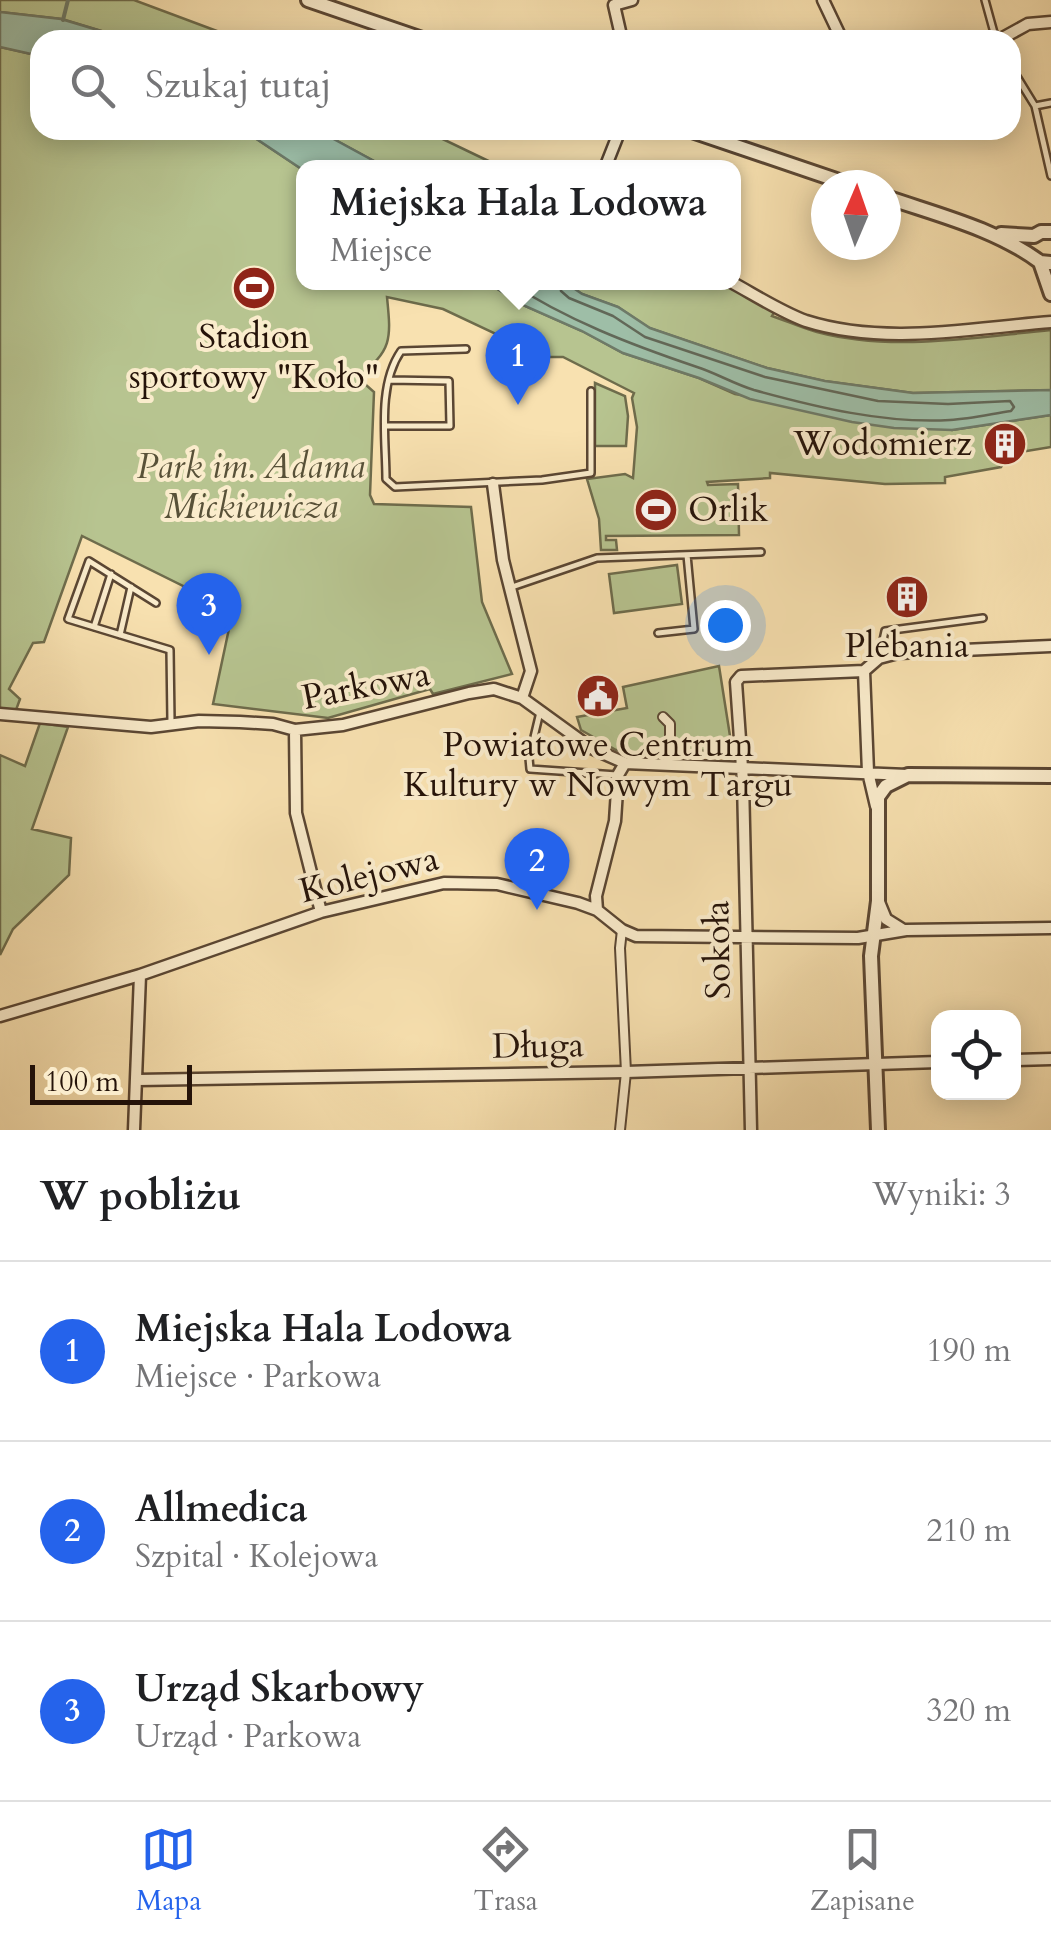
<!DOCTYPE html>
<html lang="pl">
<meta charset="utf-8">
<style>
:root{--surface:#fff;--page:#f2f2f2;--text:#202124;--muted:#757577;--line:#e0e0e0;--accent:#2563eb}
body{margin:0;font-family:Cardo,serif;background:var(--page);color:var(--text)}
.controls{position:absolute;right:30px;bottom:30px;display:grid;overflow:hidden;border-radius:20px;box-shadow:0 5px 25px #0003}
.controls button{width:90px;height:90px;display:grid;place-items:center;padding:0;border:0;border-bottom:2px solid var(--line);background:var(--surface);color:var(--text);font:50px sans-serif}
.compass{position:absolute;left:811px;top:170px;width:90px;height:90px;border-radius:50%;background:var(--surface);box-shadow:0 5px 25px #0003;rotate:2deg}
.scale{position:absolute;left:30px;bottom:25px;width:162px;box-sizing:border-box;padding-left:10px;border:5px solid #251309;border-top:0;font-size:28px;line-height:35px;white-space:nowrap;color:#251309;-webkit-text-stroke:8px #faeccc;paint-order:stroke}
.you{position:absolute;left:725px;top:625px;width:35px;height:35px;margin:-25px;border:8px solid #fff;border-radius:50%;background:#1a73e8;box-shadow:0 0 0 15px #1a73e833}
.badge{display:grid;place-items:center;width:65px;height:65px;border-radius:50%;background:var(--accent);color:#fff;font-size:32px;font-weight:700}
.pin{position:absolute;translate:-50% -82px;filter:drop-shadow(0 2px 5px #0008)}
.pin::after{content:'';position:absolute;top:52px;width:35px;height:30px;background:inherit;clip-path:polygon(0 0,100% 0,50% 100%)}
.popup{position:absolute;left:296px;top:160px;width:445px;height:130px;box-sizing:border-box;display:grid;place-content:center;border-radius:20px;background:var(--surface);filter:drop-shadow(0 2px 8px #0005);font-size:32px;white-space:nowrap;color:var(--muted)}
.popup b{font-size:38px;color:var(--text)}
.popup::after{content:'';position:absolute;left:50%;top:100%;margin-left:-20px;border:20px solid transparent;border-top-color:var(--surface)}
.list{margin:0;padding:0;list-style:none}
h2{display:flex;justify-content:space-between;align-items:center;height:130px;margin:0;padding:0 40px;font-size:42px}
h2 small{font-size:32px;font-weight:400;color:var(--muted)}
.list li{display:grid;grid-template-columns:65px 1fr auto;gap:30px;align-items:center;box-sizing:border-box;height:180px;padding:0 40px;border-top:2px solid var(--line)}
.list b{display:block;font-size:38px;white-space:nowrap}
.list p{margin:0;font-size:32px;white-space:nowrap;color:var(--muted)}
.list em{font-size:32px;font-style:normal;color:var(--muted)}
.icon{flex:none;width:55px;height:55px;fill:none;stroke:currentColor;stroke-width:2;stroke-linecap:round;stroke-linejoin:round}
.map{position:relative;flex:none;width:1051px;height:1130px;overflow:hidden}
.search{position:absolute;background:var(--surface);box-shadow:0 5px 25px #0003;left:30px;right:30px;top:30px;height:110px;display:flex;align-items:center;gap:25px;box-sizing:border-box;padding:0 35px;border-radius:30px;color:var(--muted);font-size:38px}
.sheet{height:670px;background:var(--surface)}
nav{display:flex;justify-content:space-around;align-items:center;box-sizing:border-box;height:140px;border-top:2px solid var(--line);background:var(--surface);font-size:28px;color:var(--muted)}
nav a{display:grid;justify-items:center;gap:5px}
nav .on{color:var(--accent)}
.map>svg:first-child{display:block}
.green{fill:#b7c490;stroke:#6e6c4c;stroke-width:2.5}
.water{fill:#9ebea7;stroke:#6e7a68;stroke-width:2.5}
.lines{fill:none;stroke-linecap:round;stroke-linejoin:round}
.shore{stroke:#626858;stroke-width:2.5}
.stream{stroke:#6e7a68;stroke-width:4}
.service-casing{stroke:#5a4633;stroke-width:10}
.pedestrian-casing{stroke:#5a4633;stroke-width:12}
.minor-casing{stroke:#5a4633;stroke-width:15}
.tertiary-casing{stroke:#5a4633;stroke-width:18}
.service{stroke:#faeccc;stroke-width:5}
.pedestrian{stroke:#faeccc;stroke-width:8}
.minor{stroke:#faeccc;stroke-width:10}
.tertiary{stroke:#faeccc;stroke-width:12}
.labels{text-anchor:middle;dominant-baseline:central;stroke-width:8;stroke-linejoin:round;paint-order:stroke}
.poi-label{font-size:35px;fill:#251309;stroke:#faeccc}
.park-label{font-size:35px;font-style:italic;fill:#585138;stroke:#faeccc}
.street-label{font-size:35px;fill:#251309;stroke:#faeccc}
</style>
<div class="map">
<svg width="1051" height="1130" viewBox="0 0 1051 1130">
<rect width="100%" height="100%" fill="#f8e1b0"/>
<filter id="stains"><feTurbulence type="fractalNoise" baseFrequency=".002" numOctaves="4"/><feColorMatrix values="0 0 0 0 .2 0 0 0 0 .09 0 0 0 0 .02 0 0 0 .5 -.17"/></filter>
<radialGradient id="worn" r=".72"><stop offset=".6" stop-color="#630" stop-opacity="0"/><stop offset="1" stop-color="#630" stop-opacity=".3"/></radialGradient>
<path class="green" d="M0,0h134l107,40h-110l-69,-21 -62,-7z
M0,47l40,9v74h203l60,40v112l185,1 37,23 57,25 41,22 76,25 36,16 217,36 99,-15v32l-42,7 -8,13 -56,10v6l-60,1 -115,-11v5l-63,4 1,3 30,-1 1,51 -133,1v4h10l1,10h-16l-2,-31 -12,-40 38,-5 8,4 4,-51 -5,-29 2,-5 -71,-36h-18l-102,-48 -56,-12c4,40 6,55 -30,80l17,15 -4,103 4,9 97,3 11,95 30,72 -79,20 -3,-5 -102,29 -115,-14 17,-80 -50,-11 5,-26 -103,-51 -38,106 -11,1 -24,46 11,10 -4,11 -16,-1z
M317,130h107l77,37h-116z
M566,283h158l52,26 -4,7c15,5 30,12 45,16 75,20 158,5 234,-2v60l-138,3 -89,-12 -57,-13 -118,-40 -31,-21 -36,-13z
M595,383l30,13 3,20 -2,30h-31z
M677,565l5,39 -68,9 -5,-39z
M719,666l14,89 -13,-1 -1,-3 -68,-2 -1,7 -34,-6 -35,-20 -4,-13 50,-9 -4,-21z
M40,723l28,4 -36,102 39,9 -2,37 -56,54 -13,26v-200l25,11z"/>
<path class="water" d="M0,12l61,7 70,21h-91v16l-40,-9z
M243,130h74l68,37 -82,1v2z
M488,283h78l16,11 36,13 32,21 117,40 58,13 88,12 138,-3v25l-99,15 -58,-2 -42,-6 -102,-23 -51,-21 -76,-25 -41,-22 -57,-25z"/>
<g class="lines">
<path class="shore" d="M509,282c57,38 123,63 188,85 19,6 37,17 57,23 62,17 131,34 196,30 20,-1 41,-6 61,-9l3,-4 -4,-6 -62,3 -70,-3 -113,-24 -120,-40 -32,-21 -44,-18 -8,-7 -1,-9"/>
<path class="stream" d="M63,20l5,-20"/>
<g class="service-casing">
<path id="service" d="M985,0l11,40
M1011,67l24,39 16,70
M1035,106l16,-3
M466,349l-65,2c-24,35 -15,88 -15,128l9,8 147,-7 49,-7v-82
M386,426h64l-1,-45 -60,-1
M509,588l88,-30 164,-6
M156,603l-67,-42 -21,58 102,31 1,72
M94,627l17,-53
M658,633l36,-4 -7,-74
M120,635l11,-48
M879,658l6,-27 98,-13
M540,712l-11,46 1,11 87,6"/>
</g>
<g class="pedestrian-casing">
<path id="pedestrian" d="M663,717l7,7v21h6v8
M620,1130l6,-58 -6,-124 2,-18"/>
</g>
<g class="minor-casing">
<path id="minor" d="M823,0l19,40
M622,40l-8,-35 18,-5
M999,40l29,-16 23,-2
M605,168l15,-38
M731,282c24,13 50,30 75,39 79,25 165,7 245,1
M493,484l10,76 28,111 -9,27
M0,714l151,13 48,-6 41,1 33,2 22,6 48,-5 126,-32 25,-4 28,9 69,50 34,15 282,12
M295,730l1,83 25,99
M876,806l-8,-34 -4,-101 15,-13 19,-5 153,-7
M879,902l7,17 16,10
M597,910l-1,-14 19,-75 3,-46 7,-12
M0,1016l140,-41 181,-63 123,-29 53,1 81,19 19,7 25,20 14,6 222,2 48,-8 145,-2
M1014,1060l37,-1
M138,1080l488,-8 312,-10
M134,1130l6,-155
M751,1130l-8,-348 -7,-100 5,-6 123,-5"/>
</g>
<g class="tertiary-casing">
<path id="tertiary" d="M308,0l117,40
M689,130l162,55
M886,197c52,18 110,32 154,65l11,1
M1001,234l33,2 7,-4h10
M1040,262l11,32
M878,1130l-7,-174 7,-55v-104l8,-11 22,-11 143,1"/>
</g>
<use href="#service" class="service"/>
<use href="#pedestrian" class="pedestrian"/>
<use href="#minor" class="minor"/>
<use href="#tertiary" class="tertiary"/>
</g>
<defs>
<g id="stadium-disc" transform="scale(2.25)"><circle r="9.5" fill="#8f2418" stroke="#faeccc"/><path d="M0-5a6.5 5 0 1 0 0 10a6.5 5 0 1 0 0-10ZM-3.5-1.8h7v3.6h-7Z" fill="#fff"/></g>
<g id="building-disc" transform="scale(2.25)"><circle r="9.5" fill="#8f2418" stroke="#faeccc"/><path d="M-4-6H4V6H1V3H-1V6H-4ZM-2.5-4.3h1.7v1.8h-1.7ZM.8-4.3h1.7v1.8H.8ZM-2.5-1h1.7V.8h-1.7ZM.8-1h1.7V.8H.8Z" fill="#fff"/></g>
<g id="civic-disc" transform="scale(2.25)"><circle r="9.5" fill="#8f2418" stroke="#faeccc"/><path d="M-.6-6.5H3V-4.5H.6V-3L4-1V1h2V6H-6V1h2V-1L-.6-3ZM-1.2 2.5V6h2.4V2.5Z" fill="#fff"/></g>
</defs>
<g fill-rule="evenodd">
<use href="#stadium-disc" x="254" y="288"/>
<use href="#building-disc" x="1005" y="444"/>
<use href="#stadium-disc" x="656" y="510"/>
<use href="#building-disc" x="907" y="597"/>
<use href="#civic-disc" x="598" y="696"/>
</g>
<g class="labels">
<g class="poi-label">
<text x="254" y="337">Stadion<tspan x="254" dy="40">sportowy "Koło"</tspan></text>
<text x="972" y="444" text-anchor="end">Wodomierz</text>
<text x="688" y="510" text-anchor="start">Orlik</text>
<text x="907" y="646">Plebania</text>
<text x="598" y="745">Powiatowe Centrum<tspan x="598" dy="40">Kultury w Nowym Targu</tspan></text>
</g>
<g class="park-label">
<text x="251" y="467">Park im. Adama<tspan x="251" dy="40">Mickiewicza</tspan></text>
</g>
<g class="street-label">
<text transform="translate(366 686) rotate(-11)">Parkowa</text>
<text transform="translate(369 875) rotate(-14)">Kolejowa</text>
<text transform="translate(718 950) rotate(-91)">Sokoła</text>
<text transform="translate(538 1046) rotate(-1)">Długa</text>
</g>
</g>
<rect width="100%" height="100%" filter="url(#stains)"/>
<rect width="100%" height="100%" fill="url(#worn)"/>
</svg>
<div class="controls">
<button><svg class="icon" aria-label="locate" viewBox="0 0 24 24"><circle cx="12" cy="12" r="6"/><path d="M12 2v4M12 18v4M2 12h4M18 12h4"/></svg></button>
</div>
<svg class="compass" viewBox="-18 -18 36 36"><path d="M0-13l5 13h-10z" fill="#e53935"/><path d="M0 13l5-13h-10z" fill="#757577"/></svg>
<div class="scale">100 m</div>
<div class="you"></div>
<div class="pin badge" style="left:518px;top:405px">1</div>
<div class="popup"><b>Miejska Hala Lodowa</b>Miejsce</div>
<div class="pin badge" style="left:537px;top:910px">2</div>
<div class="pin badge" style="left:209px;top:655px">3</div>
<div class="search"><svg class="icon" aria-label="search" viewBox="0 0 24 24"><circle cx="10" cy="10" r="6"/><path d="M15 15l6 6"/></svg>Szukaj tutaj</div>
</div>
<section class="sheet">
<h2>W pobliżu<small>Wyniki: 3</small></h2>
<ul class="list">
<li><span class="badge">1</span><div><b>Miejska Hala Lodowa</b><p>Miejsce · Parkowa</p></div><em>190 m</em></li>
<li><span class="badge">2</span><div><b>Allmedica</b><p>Szpital · Kolejowa</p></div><em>210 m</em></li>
<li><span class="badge">3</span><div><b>Urząd Skarbowy</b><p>Urząd · Parkowa</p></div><em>320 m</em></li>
</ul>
</section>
<nav>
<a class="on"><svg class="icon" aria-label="map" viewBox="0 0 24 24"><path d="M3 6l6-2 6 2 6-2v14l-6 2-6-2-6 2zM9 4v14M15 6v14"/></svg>Mapa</a>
<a><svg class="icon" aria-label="directions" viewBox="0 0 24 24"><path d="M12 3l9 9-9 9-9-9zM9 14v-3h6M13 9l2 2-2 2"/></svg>Trasa</a>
<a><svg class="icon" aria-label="saved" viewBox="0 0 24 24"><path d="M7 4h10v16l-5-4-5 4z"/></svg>Zapisane</a>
</nav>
